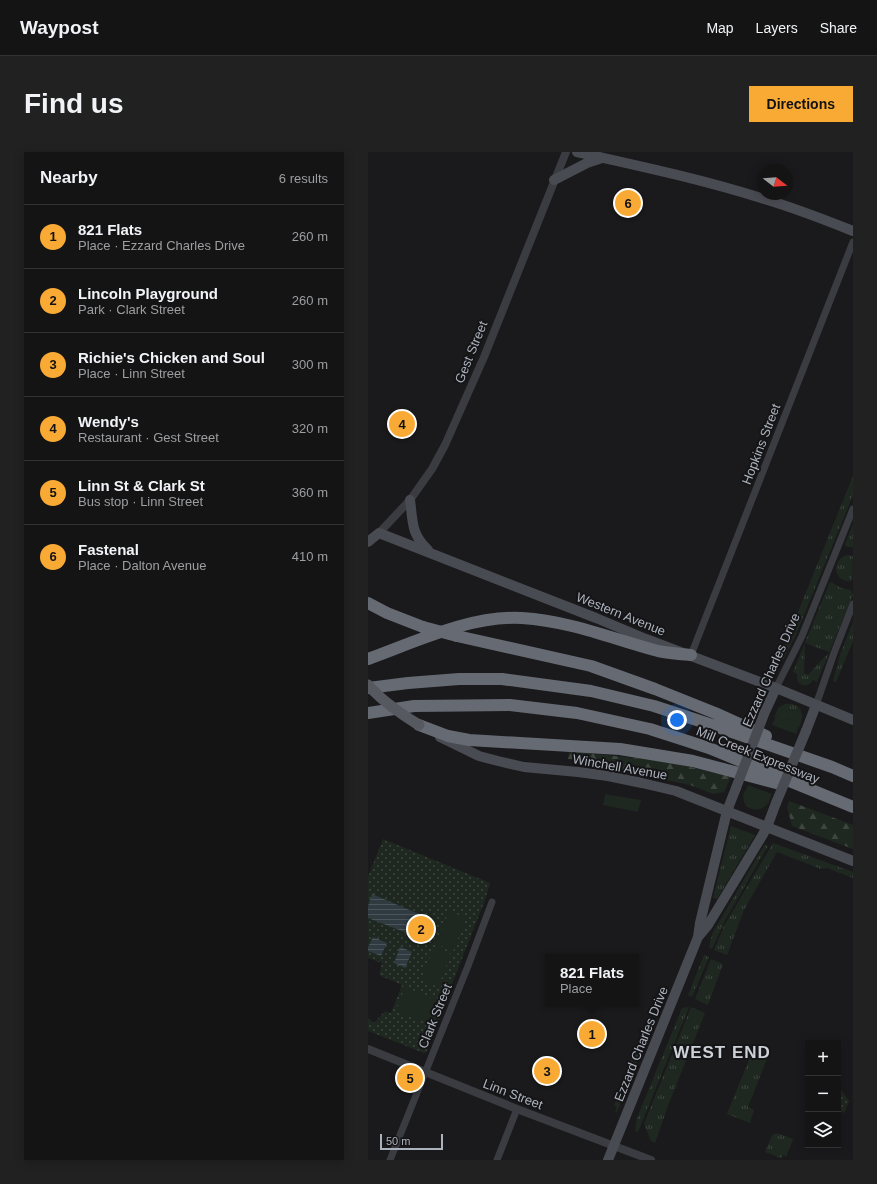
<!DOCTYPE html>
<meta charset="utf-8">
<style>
:root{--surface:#141415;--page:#212122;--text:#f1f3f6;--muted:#9d9ea0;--line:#333334;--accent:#f9aa35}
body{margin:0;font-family:Arial,sans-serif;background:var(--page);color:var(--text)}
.controls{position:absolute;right:12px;bottom:12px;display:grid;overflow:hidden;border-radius:0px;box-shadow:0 2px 10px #0003}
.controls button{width:36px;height:36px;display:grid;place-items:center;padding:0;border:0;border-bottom:1px solid var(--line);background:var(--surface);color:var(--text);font:20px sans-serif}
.compass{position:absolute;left:389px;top:12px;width:36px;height:36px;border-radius:50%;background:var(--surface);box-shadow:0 2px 10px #0003;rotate:107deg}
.scale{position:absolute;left:12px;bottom:10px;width:63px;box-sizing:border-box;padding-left:4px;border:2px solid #acb2bc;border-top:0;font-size:11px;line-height:14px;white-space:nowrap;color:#acb2bc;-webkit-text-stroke:3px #151517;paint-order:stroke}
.you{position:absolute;left:309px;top:568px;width:14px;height:14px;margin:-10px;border:3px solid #fff;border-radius:50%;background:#1a73e8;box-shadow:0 0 0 6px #1a73e833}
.badge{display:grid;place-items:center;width:26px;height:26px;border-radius:50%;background:var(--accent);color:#111;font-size:13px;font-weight:700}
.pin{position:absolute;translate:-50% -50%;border:2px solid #fff;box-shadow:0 1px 4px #0006}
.popup{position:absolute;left:177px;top:802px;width:94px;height:52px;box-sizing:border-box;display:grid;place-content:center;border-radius:0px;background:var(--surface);filter:drop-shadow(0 1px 3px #0005);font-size:13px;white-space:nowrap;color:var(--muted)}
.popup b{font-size:15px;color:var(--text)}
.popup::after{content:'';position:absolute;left:50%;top:100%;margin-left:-8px;border:8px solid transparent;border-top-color:var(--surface)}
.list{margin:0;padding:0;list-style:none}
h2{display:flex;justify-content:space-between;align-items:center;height:52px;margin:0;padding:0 16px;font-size:17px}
h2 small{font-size:13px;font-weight:400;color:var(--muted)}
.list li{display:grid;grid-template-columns:26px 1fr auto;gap:12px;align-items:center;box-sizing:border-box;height:64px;padding:0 16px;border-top:1px solid var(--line)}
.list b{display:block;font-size:15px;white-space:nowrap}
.list p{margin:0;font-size:13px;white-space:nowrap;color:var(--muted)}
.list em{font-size:13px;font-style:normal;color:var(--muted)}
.icon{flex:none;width:22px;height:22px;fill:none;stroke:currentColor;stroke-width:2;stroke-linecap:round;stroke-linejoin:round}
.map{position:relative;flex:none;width:485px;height:1008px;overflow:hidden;border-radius:0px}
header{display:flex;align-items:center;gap:24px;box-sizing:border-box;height:56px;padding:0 20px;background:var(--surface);border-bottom:1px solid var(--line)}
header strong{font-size:19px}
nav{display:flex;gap:22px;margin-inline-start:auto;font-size:14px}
.intro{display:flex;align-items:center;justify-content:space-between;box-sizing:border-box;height:96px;padding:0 24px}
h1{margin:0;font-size:28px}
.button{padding:10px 18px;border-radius:0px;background:var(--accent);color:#111;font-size:14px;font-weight:700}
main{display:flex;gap:24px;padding:0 24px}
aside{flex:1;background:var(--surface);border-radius:0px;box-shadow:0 2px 10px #0003}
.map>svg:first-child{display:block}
.grass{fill:url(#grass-tufts);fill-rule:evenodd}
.forest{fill:url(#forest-firs)}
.park{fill:url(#park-dots)}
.garden{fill:#1f2820}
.water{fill:url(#water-rules)}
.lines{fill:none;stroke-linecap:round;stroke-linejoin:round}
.minor{stroke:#3b3c41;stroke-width:7}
.tertiary{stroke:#3b3c41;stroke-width:8}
.secondary{stroke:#494b52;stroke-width:10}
.motorway{stroke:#666a73;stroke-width:12}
.secondary-bridge{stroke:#494b52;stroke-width:10}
.primary-bridge{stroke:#575961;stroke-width:11}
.motorway-bridge{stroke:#666a73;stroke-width:12}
.labels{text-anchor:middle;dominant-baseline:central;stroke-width:4;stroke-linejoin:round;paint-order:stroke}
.street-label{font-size:13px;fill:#acb2bc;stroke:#151517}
.district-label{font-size:17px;font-weight:bold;letter-spacing:1px;fill:#cdd1d8;stroke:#151517}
</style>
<header>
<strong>Waypost</strong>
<nav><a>Map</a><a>Layers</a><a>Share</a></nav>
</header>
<div class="intro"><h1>Find us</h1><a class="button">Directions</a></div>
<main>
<aside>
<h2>Nearby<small>6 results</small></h2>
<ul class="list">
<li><span class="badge">1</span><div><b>821 Flats</b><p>Place · Ezzard Charles Drive</p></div><em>260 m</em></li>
<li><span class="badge">2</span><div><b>Lincoln Playground</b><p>Park · Clark Street</p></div><em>260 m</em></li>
<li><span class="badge">3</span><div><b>Richie's Chicken and Soul</b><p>Place · Linn Street</p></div><em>300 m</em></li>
<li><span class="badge">4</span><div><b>Wendy's</b><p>Restaurant · Gest Street</p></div><em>320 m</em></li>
<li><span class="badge">5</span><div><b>Linn St &amp; Clark St</b><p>Bus stop · Linn Street</p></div><em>360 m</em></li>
<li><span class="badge">6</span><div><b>Fastenal</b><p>Place · Dalton Avenue</p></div><em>410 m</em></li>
</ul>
</aside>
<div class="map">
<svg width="485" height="1008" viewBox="0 0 485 1008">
<defs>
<pattern id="grass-tufts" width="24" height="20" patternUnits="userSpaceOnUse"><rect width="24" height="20" fill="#1f2820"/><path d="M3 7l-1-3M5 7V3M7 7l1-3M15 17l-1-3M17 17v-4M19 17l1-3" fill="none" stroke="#3d453e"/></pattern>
<pattern id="forest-firs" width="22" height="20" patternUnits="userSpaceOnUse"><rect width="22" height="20" fill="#1f2820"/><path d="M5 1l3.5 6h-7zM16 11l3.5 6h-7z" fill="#3d453e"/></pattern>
<pattern id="park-dots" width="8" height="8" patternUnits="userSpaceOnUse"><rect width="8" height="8" fill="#1f2820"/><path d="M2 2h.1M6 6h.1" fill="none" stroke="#3d453e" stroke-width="1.8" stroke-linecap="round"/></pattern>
<pattern id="water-rules" width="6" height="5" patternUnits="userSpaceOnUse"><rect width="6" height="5" fill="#2f3a41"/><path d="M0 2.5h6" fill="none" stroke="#4a545a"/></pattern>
</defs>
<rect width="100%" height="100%" fill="#1a1a1c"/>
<path class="grass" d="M485,324v19l-58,142 -13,24 -3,-2z
M485,372v23h-6l-2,-3 1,-2z
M479,403l6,1 -1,25c-18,2 -22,-20 -5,-26z
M463,430l10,6 10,2 2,5 -36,87 -4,-2c-4,7 -12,7 -16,0v-6l-4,-2 36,-88zM437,491l24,9 -21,23 -4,-2z
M485,470v19l-17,41 -3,-1 7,-26z
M417,552c17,-2 20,11 14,24l-1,-6 -19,-7 -5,3 4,-10z
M376,639l1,1 1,5 19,7 5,-3c-10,15 -31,9 -26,-10z
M363,674l24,9 -38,64 -4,-1z
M405,691l80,29v6l-26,-10 -6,1 -44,-17 -33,58 -17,45 -13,-5 10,-24z
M397,692l3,2 -44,76 -12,27 -2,-1 -1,-2 4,-14z
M336,803l5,2 -17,40 -4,-2z
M343,807l12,5 -15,41 -13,-6z
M321,855l-51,125 -3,-1 2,-13 45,-110z
M323,855l14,6 -36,90 -14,40 -4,-2 -7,-17z
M279,869l6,3 -21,51 -6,-2z
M387,893l15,6 -22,56 6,3 -4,13 -23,-9z
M255,930l5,2 -11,28h-2l2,-5 -3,-1z
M409,981l16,6 -7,18 -1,-1 -2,-1 -2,3 -16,-6 7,-17z"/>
<path class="forest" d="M201,599l101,11 61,15 -7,15 -11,2 -23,-9 -122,-26z
M421,649l64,24v24l-61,-23 -5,-19z"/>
<path class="park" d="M15,687l107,44 -5,17 -33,84 1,1 -26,66 -3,2 -56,-22v-13l6,5 11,-12 6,2 11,-28 -23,-10 3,-12 -14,-5v-81z
M470,938l4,1 7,10 -5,12 -6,-3z"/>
<path class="garden" d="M411,563l19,7v6l-2,6 -24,-9 3,-7z
M380,633l24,9 -3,7 -4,3 -20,-7v-5z
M237,642l36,6 -3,12 -35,-7z
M81,759l17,7 -13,33 -17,-7z
M66,795l17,7 -13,33 -17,-7z
M37,835l39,16 -9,23 -39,-15z"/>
<path class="water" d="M4,742l61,26 -8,20 -57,-22v-12z
M5,785l14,6 -6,13 -13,-5v-4z
M32,795l12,5 -7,16 -11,-5z"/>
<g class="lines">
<path class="minor" d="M323,503l162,-413
M408,536l26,-52 51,-127
M448,553l18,-52 19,-49
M22,1008l78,-194 24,-64
M129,1008l20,-51"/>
<path class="tertiary" d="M11,381l31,-33 22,-31 13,-24 39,-88 82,-205
M0,897l149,60 134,51"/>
<path class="secondary" d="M209,0c62,14 124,27 184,46 31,9 62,21 92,33
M186,28l33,-17 15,-5
M42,348c3,22 1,34 18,50
M0,390l11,-9 217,85 50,21 130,49 77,32
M396,562l12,-26
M438,579l10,-26
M72,585l39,19 19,5 26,6 54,5 30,4 34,7 34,8 177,70
M330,785l10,-12 54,-89 5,-9 9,-24
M240,1008l90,-223 2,-14 27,-112 9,-23"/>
<path class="motorway" d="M0,451l19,10 36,14
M89,484l134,30 64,23 60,24 51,23
M0,507c47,-17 103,-44 154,-41 48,3 91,21 136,33 10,2 22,3 33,4
M0,536l40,-5 51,-4h43l89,12 63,15 58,19 120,42 21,9
M0,561l46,-7 96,-1 67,8 73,16 59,19 144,59
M51,573l29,11 21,4 151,9 73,12 83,22"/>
<path class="secondary-bridge" d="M368,636l28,-74
M408,651l30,-72"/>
<path class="primary-bridge" d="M0,533c14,16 33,29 51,40"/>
<path class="motorway-bridge" d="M55,475l34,9"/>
</g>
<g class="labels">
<g class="street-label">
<text transform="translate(103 200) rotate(-68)">Gest Street</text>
<text transform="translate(393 292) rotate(-69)">Hopkins Street</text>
<text transform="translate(253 462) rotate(22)">Western Avenue</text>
<text transform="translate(403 518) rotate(-66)">Ezzard Charles Drive</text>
<text transform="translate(390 603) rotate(22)">Mill Creek Expressway</text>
<text transform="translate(252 615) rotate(10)">Winchell Avenue</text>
<text transform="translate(67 864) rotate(-68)">Clark Street</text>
<text transform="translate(273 892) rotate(-68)">Ezzard Charles Drive</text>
<text transform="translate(145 942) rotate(21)">Linn Street</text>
</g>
<g class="district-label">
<text x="354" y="900">WEST END</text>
</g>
</g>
</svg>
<div class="controls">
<button>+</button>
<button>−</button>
<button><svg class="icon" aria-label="layers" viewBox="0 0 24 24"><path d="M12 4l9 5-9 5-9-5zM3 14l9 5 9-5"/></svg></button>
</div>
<svg class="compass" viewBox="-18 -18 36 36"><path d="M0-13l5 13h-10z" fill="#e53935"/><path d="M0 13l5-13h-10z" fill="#9d9ea0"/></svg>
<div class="scale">50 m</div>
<div class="you"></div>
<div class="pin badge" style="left:224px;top:882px">1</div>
<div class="popup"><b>821 Flats</b>Place</div>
<div class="pin badge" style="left:53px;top:777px">2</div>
<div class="pin badge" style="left:179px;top:919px">3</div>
<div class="pin badge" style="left:34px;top:272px">4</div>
<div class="pin badge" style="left:42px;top:926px">5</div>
<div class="pin badge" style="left:260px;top:51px">6</div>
</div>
</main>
